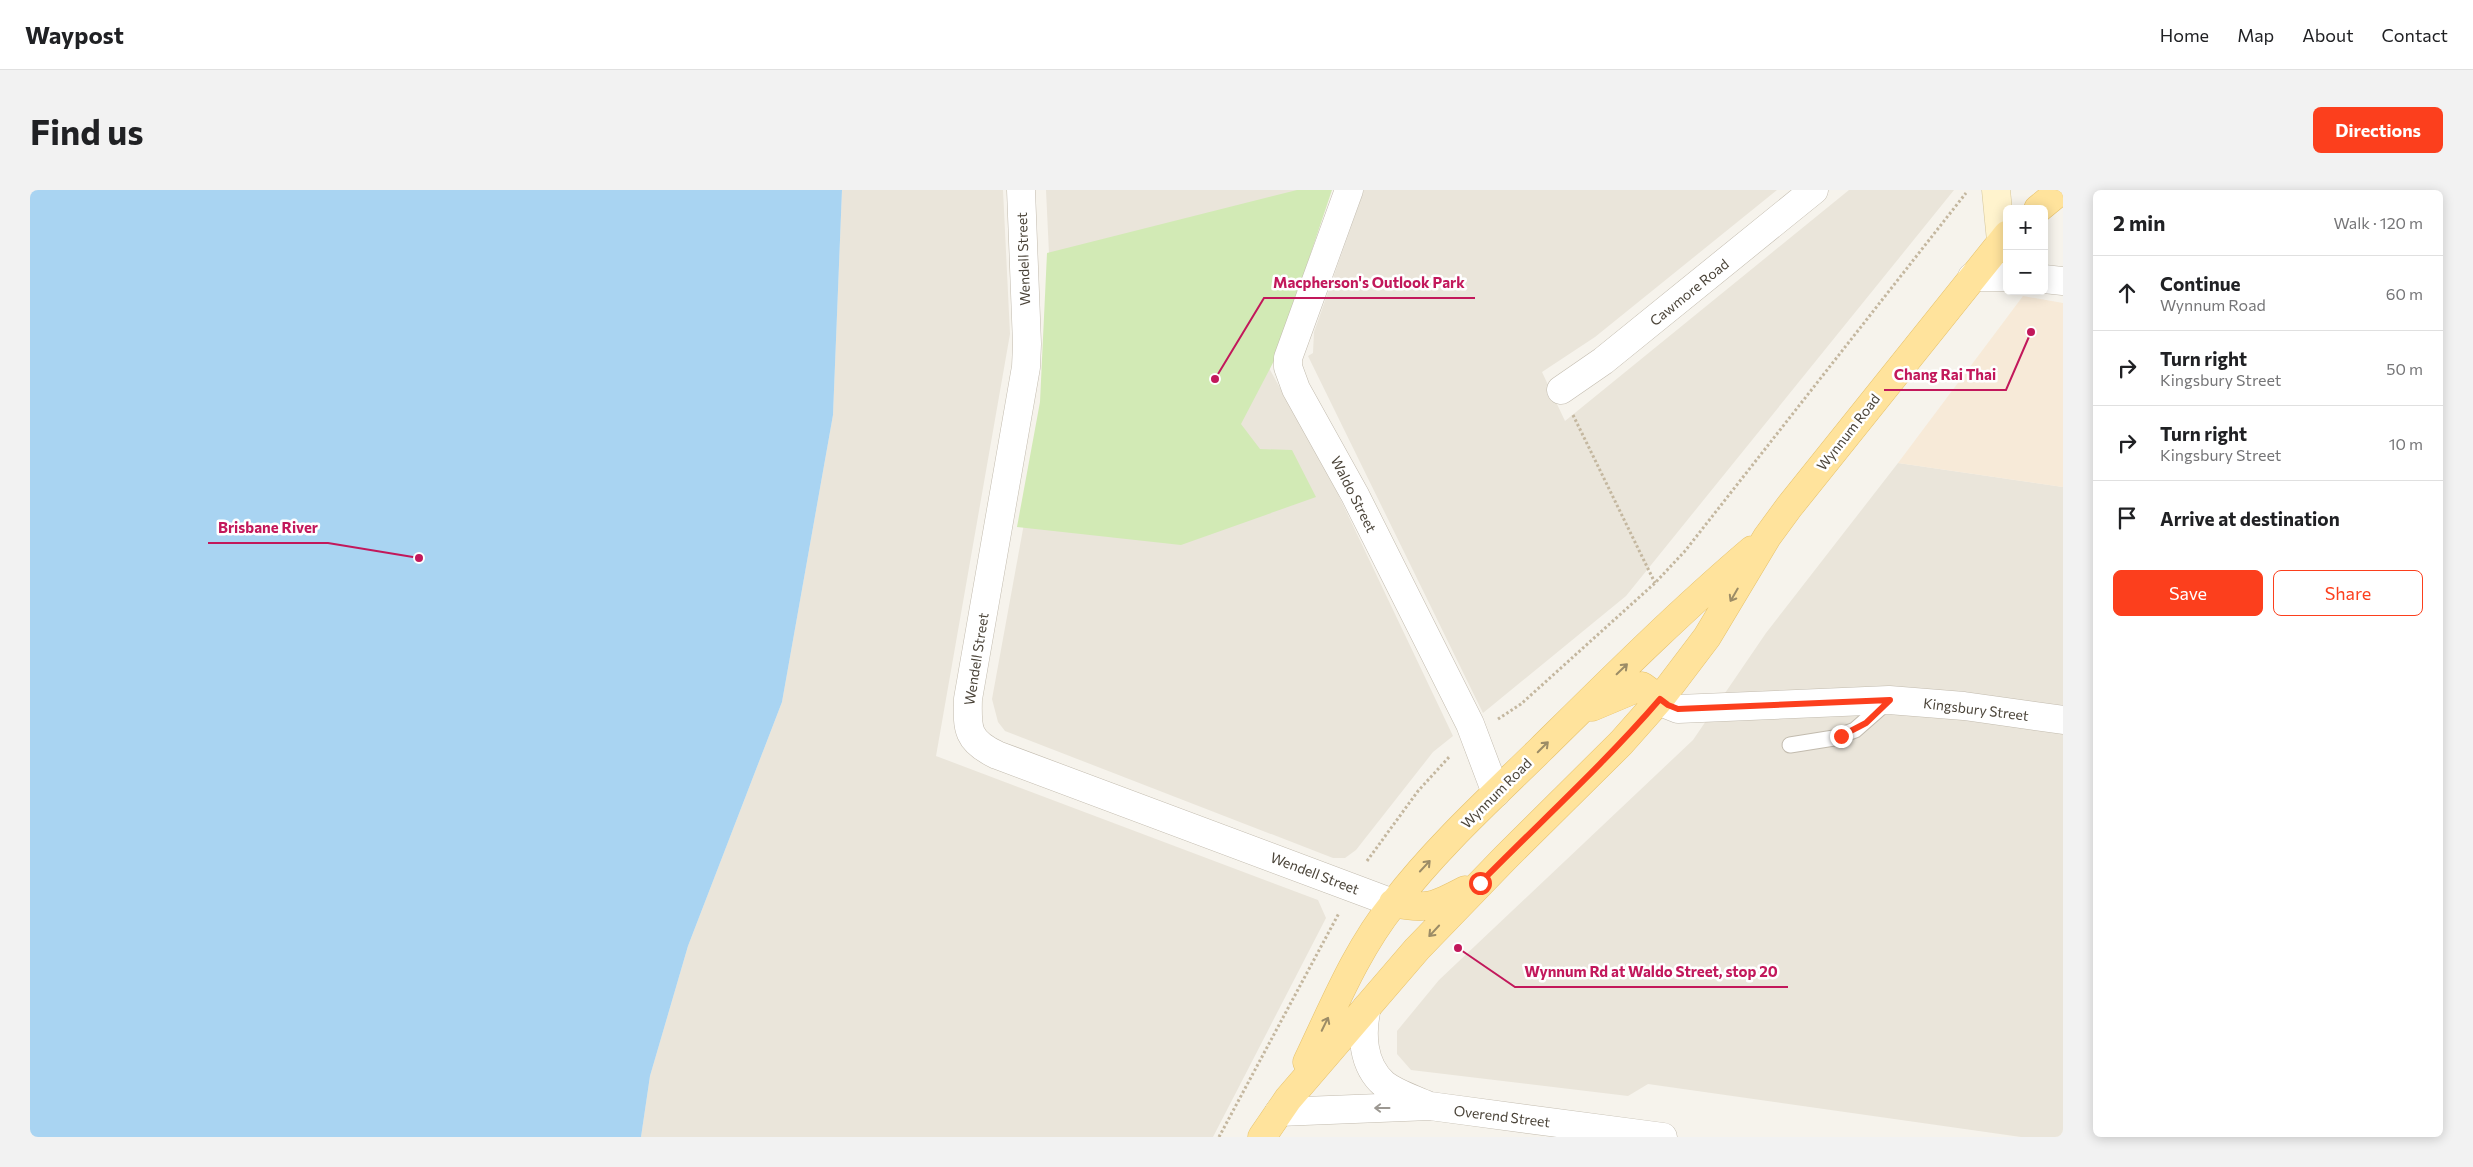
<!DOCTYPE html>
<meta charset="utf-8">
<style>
:root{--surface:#fff;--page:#f2f2f2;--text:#202124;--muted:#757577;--line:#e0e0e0;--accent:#fc3f1d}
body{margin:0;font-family:Commissioner,sans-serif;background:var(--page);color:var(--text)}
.controls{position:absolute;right:15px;top:15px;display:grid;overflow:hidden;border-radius:8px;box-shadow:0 2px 12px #0003}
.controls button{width:45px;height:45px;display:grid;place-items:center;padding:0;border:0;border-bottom:1px solid var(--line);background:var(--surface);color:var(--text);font:25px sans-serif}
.stop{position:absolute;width:15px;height:15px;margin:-11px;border:4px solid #fc3f1d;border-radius:50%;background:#fff}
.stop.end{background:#fc3f1d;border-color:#fff;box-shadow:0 1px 5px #0008}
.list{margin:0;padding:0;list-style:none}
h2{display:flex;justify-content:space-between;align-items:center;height:65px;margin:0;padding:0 20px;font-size:21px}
h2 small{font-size:16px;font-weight:400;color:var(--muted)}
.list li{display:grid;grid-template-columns:32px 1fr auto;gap:15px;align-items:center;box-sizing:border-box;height:75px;padding:0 20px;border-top:1px solid var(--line)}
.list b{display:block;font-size:19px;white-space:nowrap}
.list p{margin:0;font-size:16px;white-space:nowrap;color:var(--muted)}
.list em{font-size:16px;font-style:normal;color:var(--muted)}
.actions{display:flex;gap:10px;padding:15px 20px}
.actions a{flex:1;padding:11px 0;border:1px solid var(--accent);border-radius:8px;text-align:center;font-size:18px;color:var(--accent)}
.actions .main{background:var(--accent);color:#fff}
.icon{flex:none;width:28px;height:28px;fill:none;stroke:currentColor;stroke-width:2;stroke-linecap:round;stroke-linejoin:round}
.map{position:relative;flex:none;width:2033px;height:947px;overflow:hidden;border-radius:8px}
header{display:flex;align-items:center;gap:30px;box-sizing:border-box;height:70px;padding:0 25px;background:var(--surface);border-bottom:1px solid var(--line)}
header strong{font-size:24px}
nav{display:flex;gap:28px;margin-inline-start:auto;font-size:18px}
.intro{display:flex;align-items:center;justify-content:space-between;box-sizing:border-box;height:120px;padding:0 30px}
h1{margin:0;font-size:35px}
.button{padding:12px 22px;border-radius:8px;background:var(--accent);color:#fff;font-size:18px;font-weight:700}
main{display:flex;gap:30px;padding:0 30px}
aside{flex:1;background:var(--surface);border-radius:8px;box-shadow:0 2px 12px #0003}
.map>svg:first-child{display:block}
.residential{fill:#eae5da}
.commercial{fill:#f7ead8}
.green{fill:#d2eab5}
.water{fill:#a9d4f2}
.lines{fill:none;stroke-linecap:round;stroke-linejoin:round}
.lane-casing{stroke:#c2bbae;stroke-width:17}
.street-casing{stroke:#c2bbae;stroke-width:29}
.secondary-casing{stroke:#d6c79b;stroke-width:29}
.primary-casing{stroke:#e6c16a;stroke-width:29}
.path{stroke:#c4b79f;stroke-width:3;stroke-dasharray:2.5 2.5;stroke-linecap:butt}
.lane{stroke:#fff;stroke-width:15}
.street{stroke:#fff;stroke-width:28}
.secondary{stroke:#fff3cd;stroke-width:28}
.primary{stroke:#ffe39c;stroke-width:28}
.oneway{stroke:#9c8c66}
.oneway2{stroke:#9c9892}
.route{stroke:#fc3f1d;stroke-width:6}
.labels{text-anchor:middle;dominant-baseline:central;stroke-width:5;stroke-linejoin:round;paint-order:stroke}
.street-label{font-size:14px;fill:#4b4439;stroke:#fff}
.leader{fill:none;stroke:#c2185b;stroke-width:2}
.callout-dot{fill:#c2185b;stroke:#fff;stroke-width:2}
.callout-label{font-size:15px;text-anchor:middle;font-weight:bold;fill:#c2185b;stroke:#fff;stroke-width:5;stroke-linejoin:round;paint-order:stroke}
</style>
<header>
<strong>Waypost</strong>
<nav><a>Home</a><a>Map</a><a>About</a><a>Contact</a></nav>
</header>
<div class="intro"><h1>Find us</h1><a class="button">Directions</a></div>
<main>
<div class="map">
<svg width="2033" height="947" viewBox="0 0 2033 947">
<rect width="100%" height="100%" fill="#f6f3ec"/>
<path class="residential" d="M812,0h161l7,144 -74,422 382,144 8,18 -113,219h-572l9,-61 38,-130 94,-244 51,-287z
M1016,0h284l-61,178 68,124 116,244 -20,16 -77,98 -11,8h-12l-328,-127 -7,-9 -6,-23 62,-340z
M1334,0h413l-182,147 -53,35 23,49 284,-231h105l-328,406 -143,117 -175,-357 5,-3 1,-21z
M1868,273l165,24v650h-42l-373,-53 -20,12 -217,-26 -14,-16v-23l42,-51 254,-240 73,-107z"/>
<path class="commercial" d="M1993,106l40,7v184l-165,-24z"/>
<path class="green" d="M1267,0h35l-56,167 -35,67 19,25 32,1 24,47 -135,48 -164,-18 23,-125 7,-149z"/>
<path class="water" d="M0,0h812l-9,225 -51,287 -94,244 -38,130 -9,61h-611z"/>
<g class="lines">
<g class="lane-casing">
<path id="lane" d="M1760,555l44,-7 21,-8 33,-29"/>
</g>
<g class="street-casing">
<path id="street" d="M991,0l6,154 -1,23 -58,332c-1,30 -1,42 29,56l396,148
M1319,0l-61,168v9l8,22 59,106 115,229 26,69
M1942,87h35
M2014,89l19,2
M1531,200l42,-29 211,-171
M1630,509l8,6 10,4 211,-9 75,6 99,14
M1337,817c-6,26 -5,58 17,77 11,9 30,15 43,21
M1249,922l151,-6 233,31"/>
</g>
<g class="secondary-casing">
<path id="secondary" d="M1966,0l5,51"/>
</g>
<g class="primary-casing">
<path id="primary" d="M2008,19l23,-19
M1562,517l50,-21 18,13
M1363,713c34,7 42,3 72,-13
M1277,872c26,-54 49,-112 87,-159 43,-56 96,-104 146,-153 69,-68 138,-137 212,-200
M1232,947l26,-38 129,-150 89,-92 115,-114 39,-44 47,-62 60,-100 22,-30 218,-272"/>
</g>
<path class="path" d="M1543,225l82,168
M1468,529l23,-15 134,-121 30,-32 281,-358
M1337,671l51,-70 32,-35
M1189,947l120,-224"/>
<use href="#lane" class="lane"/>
<use href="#street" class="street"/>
<use href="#secondary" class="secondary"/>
<use href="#primary" class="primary"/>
</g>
<defs><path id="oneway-shaft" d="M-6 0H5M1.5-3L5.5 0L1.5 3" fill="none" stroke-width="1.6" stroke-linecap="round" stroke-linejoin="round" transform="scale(1.25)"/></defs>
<g class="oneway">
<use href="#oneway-shaft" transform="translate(1704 405) rotate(120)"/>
<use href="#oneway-shaft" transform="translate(1592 479) rotate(-44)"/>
<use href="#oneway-shaft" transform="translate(1513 557) rotate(-45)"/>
<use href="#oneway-shaft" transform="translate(1395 676) rotate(-47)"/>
<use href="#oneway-shaft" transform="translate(1404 741) rotate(133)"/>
<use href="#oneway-shaft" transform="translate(1295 834) rotate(-64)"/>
</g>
<use class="oneway2" href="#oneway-shaft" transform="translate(1352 918) rotate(180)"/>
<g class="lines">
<path class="route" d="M1450,693c61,-62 124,-119 180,-184l8,6 10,4 212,-9 -24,23 -25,13"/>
</g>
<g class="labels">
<g class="street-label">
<text transform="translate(993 69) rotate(-92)">Wendell Street</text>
<text transform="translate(1659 102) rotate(-39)">Cawmore Road</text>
<text transform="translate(1818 242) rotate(-52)">Wynnum Road</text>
<text transform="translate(1324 304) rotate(63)">Waldo Street</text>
<text transform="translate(946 469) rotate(-81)">Wendell Street</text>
<text transform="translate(1946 519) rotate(7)">Kingsbury Street</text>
<text transform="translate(1466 603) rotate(-45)">Wynnum Road</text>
<text transform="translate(1285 683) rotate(21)">Wendell Street</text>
<text transform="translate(1472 926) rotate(7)">Overend Street</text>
</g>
</g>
<path class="leader" d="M1185 189L1234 108H1445M2001 142L1976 200H1854M389 368L298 353H178M1428 758L1485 797H1758"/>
<g class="callout-dot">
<circle cx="1185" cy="189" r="5"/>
<circle cx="2001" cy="142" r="5"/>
<circle cx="389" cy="368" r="5"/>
<circle cx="1428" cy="758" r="5"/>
</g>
<g class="callout-label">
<text x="1339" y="98">Macpherson's Outlook Park</text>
<text x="1915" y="190">Chang Rai Thai</text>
<text x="238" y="343">Brisbane River</text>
<text x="1621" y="787">Wynnum Rd at Waldo Street, stop 20</text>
</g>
</svg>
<div class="controls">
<button>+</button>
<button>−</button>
</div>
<div class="stop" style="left:1450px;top:693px"></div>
<div class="stop end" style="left:1811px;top:546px"></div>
</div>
<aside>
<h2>2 min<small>Walk · 120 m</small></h2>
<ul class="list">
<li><svg class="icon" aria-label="ahead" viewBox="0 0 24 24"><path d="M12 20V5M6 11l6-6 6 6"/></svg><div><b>Continue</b><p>Wynnum Road</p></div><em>60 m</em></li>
<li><svg class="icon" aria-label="right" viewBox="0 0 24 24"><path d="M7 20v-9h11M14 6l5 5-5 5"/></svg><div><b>Turn right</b><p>Kingsbury Street</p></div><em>50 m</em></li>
<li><svg class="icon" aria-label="right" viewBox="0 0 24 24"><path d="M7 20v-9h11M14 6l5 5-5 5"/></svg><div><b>Turn right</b><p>Kingsbury Street</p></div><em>10 m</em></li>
<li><svg class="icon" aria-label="arrive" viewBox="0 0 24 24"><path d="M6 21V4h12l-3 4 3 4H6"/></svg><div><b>Arrive at destination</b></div></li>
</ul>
<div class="actions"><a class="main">Save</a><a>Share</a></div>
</aside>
</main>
